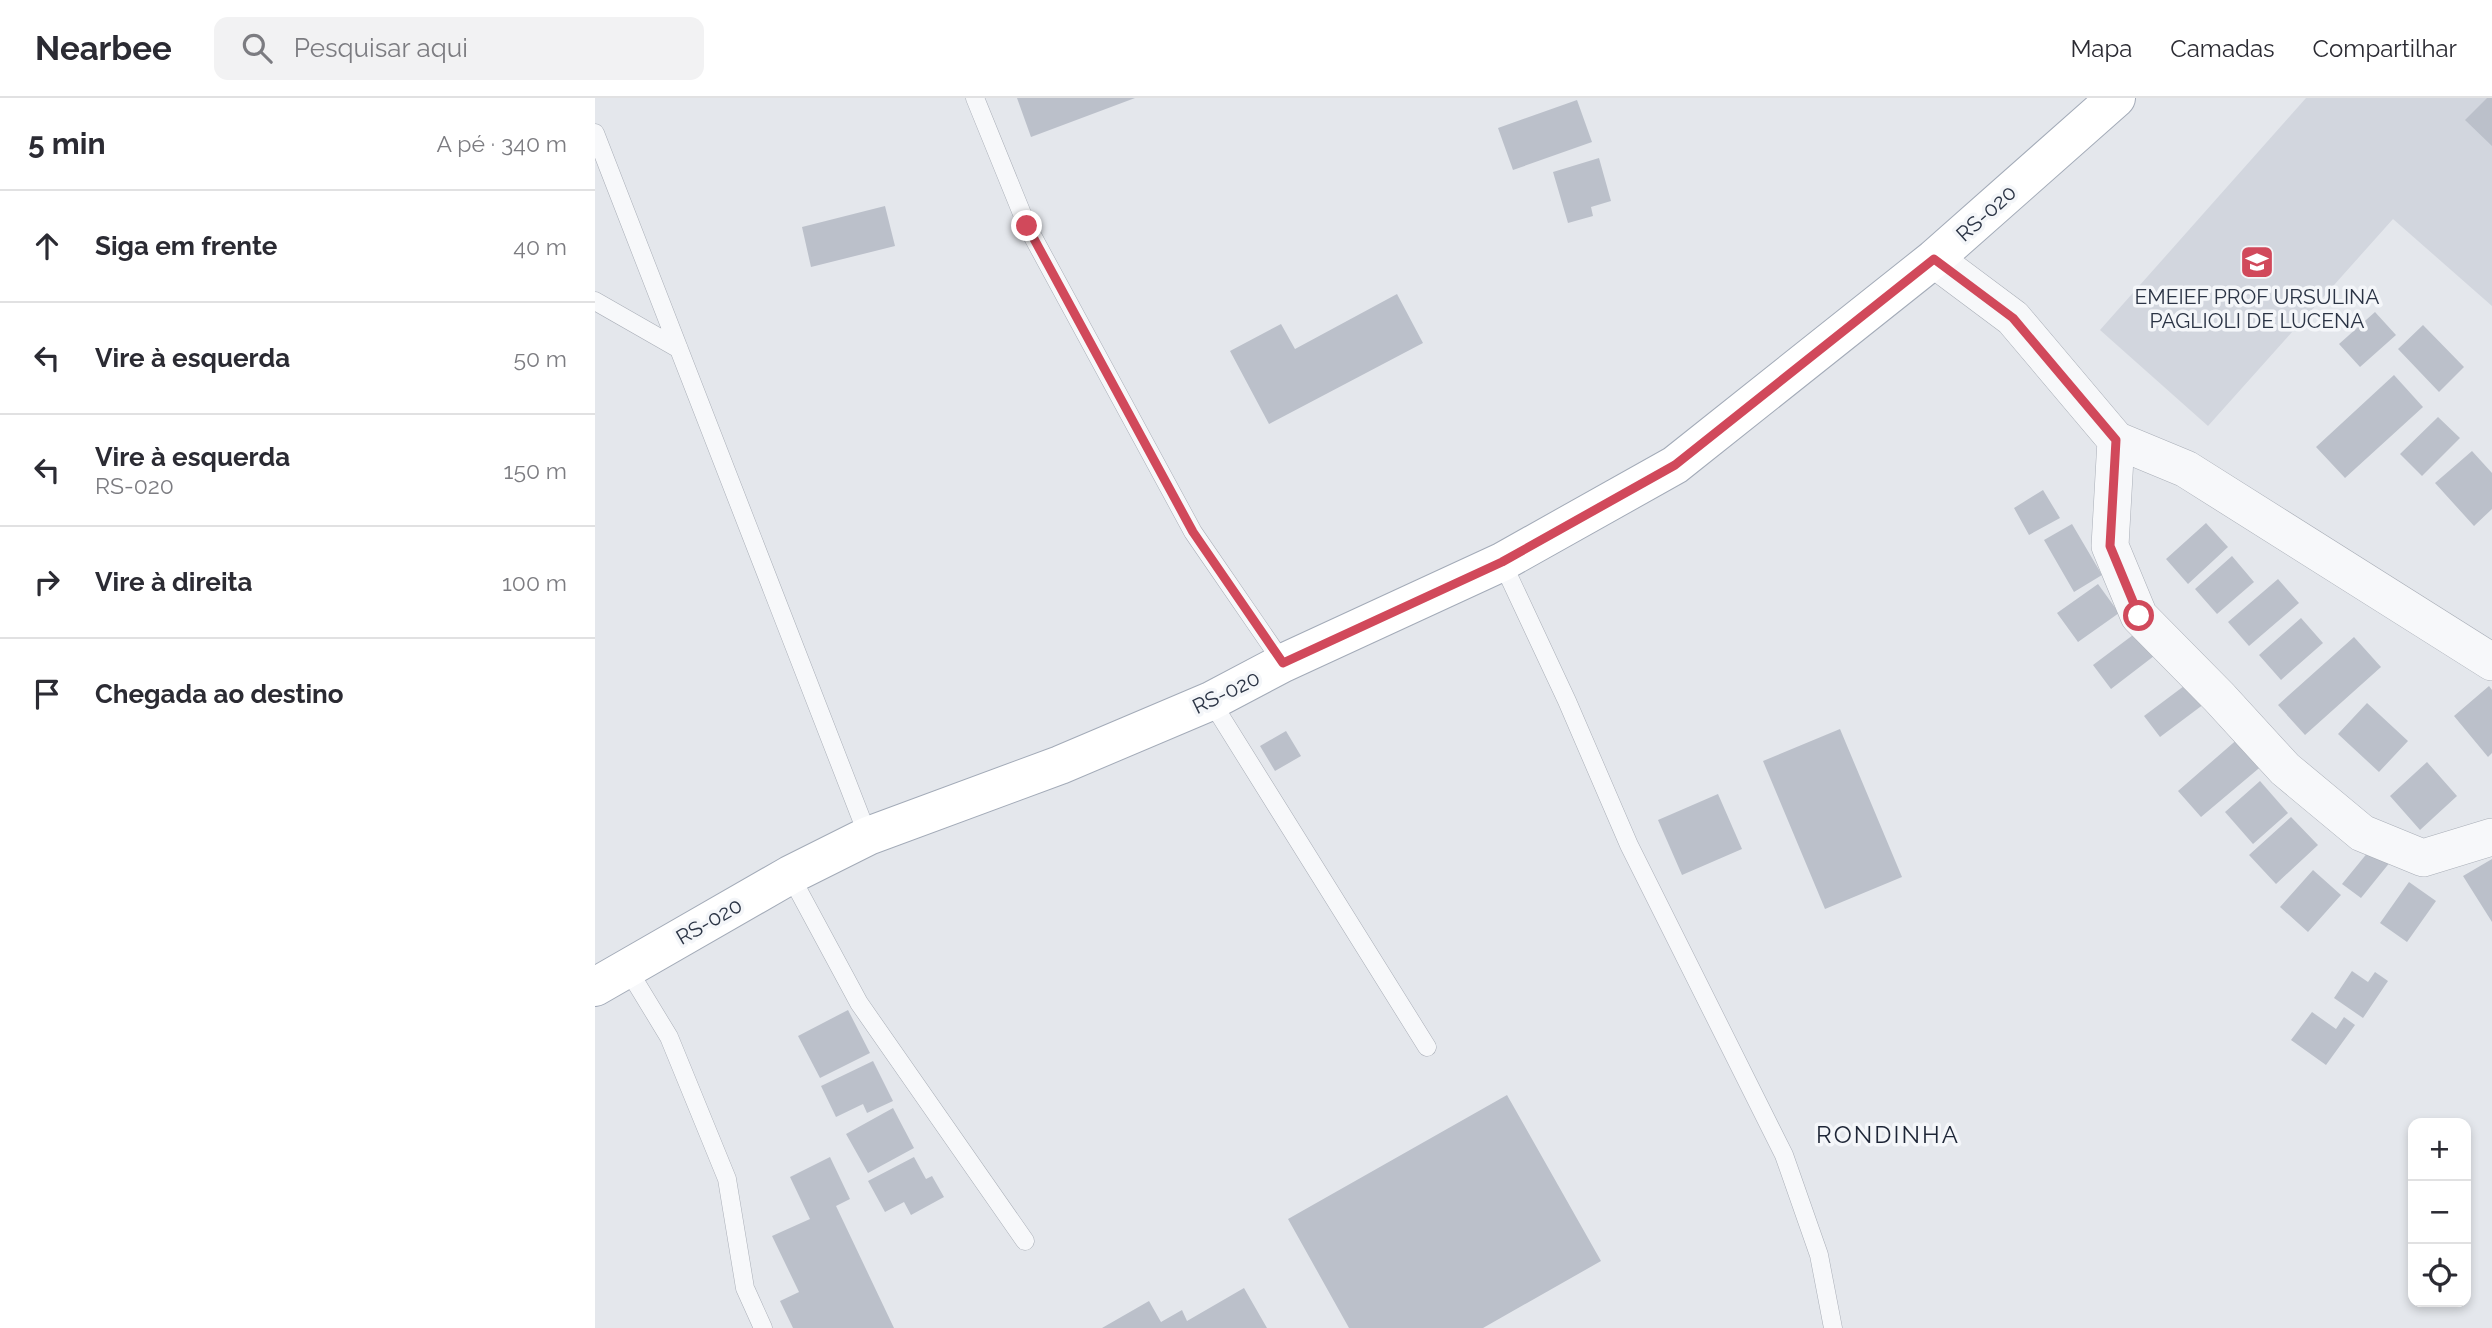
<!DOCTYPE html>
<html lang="pt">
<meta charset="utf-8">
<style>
:root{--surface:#fff;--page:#f2f2f3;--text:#2b2b33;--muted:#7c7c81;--line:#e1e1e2}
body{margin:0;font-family:Raleway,sans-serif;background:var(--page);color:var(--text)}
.controls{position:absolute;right:21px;bottom:21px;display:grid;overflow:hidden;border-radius:14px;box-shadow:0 4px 10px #0003}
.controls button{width:63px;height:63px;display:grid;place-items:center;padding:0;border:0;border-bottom:2px solid var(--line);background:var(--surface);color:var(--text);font:35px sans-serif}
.stop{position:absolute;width:21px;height:21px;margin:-16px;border:5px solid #d1495b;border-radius:50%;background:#fff}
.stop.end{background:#d1495b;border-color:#fff;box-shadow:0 2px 7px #0008}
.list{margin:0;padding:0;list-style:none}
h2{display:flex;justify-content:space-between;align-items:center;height:91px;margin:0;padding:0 28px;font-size:30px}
h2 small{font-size:23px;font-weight:400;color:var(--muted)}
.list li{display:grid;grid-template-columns:46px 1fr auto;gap:21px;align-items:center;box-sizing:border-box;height:112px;padding:0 28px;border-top:2px solid var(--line)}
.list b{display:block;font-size:26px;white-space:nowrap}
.list p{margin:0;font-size:23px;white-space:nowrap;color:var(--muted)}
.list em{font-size:23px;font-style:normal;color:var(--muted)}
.icon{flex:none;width:38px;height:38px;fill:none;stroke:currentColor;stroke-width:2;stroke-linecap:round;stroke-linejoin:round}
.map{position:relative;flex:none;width:1897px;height:1230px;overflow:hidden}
header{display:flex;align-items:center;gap:42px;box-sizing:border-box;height:98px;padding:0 35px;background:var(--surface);border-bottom:2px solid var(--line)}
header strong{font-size:33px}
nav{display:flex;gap:38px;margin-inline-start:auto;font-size:24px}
.search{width:490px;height:63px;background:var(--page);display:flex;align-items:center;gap:18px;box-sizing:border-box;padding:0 24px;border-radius:14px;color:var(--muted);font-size:26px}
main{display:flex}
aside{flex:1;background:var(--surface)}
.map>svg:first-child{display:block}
.built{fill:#d2d6de}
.building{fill:#bbc0ca}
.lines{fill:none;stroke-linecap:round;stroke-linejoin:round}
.service-casing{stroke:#a9aeb7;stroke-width:19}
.minor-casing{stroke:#a9aeb7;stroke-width:38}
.primary-casing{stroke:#a3abb8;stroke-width:40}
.service{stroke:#f7f8fa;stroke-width:18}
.minor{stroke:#f7f8fa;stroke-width:37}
.primary{stroke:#fff;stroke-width:38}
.route{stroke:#d1495b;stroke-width:9}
.labels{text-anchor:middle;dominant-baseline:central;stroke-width:7;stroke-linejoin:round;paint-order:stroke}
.street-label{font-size:21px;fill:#2b3445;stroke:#f4f6f9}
.poi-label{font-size:21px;fill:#2b3445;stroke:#f4f6f9}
.quarter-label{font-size:24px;letter-spacing:2px;fill:#1d2536;stroke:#f4f6f9}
</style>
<header>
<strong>Nearbee</strong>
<div class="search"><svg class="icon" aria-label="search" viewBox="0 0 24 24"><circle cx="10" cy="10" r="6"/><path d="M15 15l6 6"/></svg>Pesquisar aqui</div>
<nav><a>Mapa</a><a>Camadas</a><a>Compartilhar</a></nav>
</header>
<main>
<aside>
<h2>5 min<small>A pé · 340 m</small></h2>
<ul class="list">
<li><svg class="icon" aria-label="ahead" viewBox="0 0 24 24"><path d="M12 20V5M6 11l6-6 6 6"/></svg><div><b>Siga em frente</b></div><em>40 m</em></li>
<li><svg class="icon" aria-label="left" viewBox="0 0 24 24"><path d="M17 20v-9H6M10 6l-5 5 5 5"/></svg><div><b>Vire à esquerda</b></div><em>50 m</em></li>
<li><svg class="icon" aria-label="left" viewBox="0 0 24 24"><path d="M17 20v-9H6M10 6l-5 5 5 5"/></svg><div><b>Vire à esquerda</b><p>RS-020</p></div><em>150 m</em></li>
<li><svg class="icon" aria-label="right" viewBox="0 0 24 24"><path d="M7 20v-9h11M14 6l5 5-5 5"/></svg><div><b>Vire à direita</b></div><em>100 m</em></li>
<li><svg class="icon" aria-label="arrive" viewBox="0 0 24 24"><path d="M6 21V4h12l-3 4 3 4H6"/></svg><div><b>Chegada ao destino</b></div></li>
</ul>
</aside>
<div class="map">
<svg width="1897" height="1230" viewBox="0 0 1897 1230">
<rect width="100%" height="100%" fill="#e4e7ec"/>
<path class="built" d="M1711,0h186v208l-99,-87 -185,207 -108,-96z"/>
<path class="building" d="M422,0h118l-104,39z
M1892,0h5v48l-27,-26z
M982,2l15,42 -79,28 -15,-42z
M1004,60l12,43 -20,6 2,9 -25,7 -15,-51z
M290,108l10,40 -84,21 -9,-40z
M802,196l26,49 -154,81 -39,-73 51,-27 14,25z
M1780,214l21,23 -36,32 -21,-23z
M1828,227l41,42 -25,25 -41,-43z
M1799,277l29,32 -78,71 -29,-31z
M1843,319l22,21 -38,38 -22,-22z
M1877,353l20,22v36l-18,17 -39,-43z
M1448,392l17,28 -31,17 -15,-27z
M1611,425l22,24 -40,37 -22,-25z
M1477,426l30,51 -28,17 -30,-52z
M1637,458l22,26 -37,32 -22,-25z
M1683,481l21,24 -50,43 -21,-24z
M1503,486l21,29 -41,29 -21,-29z
M1706,520l22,25 -42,37 -22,-25z
M1542,534l17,24 -43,33 -18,-24z
M1759,539l27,30 -76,68 -27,-30z
M1593,585l16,21 -44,33 -16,-21z
M1894,588l3,4v63l-4,4 -34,-41z
M1772,605l41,38 -29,31 -41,-38z
M1245,631l62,148 -77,32 -62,-148z
M691,633l15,25 -26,15 -15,-25z
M1645,639l24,27 -63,53 -23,-26z
M1832,664l30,34 -37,34 -30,-34z
M1665,683l28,32 -35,31 -28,-32z
M1123,696l24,55 -60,26 -24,-55z
M1696,719l27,28 -42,39 -27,-29z
M1778,748l18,15 -30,37 -19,-14z
M1897,761v63l-29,-46z
M1718,772l28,25 -33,37 -28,-25z
M1814,784l27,19 -29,41 -27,-19z
M1757,873l16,11 7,-10 13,9 -25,37 -29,-20z
M253,912l22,43 -50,25 -22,-42z
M1717,914l24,17 8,-12 11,8 -29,40 -35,-25z
M278,963l20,40 -26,12 -4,-9 -27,13 -15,-31z
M912,997l94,166 -118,67h-134l-61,-109z
M298,1010l21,40 -46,25 -22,-39z
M235,1059l20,42 -14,7 58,122h-101l-13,-27 19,-9 -27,-56 38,-17 -20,-42z
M319,1059l12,22 6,-3 12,21 -33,18 -7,-13 -19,10 -17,-31z
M649,1190l23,40h-165l47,-27 12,21 21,-12 5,11z"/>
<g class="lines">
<g class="service-casing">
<path id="service" d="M380,0l52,128 166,306 90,131
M0,35l273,703
M0,203l84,48
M907,464l65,139 62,144 155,310 35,100 14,73
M616,603l216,346
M195,777l69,128 166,238
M32,870l42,69 58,142 18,109 18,40"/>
</g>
<g class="minor-casing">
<path id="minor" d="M1339,161l79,59 103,122 70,29 306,193
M1521,342l-6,106 29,70 80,81 66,72 77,64 61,25 69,-21"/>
</g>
<g class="primary-casing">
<path id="primary" d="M0,889l195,-112 78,-39 192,-71 151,-64 72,-38 219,-101 173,-97 259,-206 182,-161"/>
</g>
<use href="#service" class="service"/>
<use href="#minor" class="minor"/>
<use href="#primary" class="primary"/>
</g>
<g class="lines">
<path class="route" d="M432,128l166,306 90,131 219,-101 173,-97 259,-206 79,59 103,122 -6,106 29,70"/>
</g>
<defs>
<g id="school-square" transform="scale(1.75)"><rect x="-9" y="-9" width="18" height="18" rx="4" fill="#d1495b" stroke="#f4f6f9"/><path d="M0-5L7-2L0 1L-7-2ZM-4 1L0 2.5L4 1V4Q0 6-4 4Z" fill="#fff"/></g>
</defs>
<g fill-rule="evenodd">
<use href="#school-square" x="1662" y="164"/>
</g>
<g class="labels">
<g class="street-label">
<text transform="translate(1391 115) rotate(-42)">RS-020</text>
<text transform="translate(631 594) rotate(-26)">RS-020</text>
<text transform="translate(114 823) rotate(-30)">RS-020</text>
</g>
<g class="poi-label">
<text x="1662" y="198">EMEIEF PROF URSULINA<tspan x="1662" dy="24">PAGLIOLI DE LUCENA</tspan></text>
</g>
<g class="quarter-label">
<text x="1293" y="1036">RONDINHA</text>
</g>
</g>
</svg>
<div class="controls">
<button>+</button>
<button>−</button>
<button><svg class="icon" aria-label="locate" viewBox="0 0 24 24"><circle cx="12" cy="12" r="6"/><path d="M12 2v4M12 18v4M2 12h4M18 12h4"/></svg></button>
</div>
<div class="stop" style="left:1544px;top:518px"></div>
<div class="stop end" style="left:432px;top:128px"></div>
</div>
</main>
